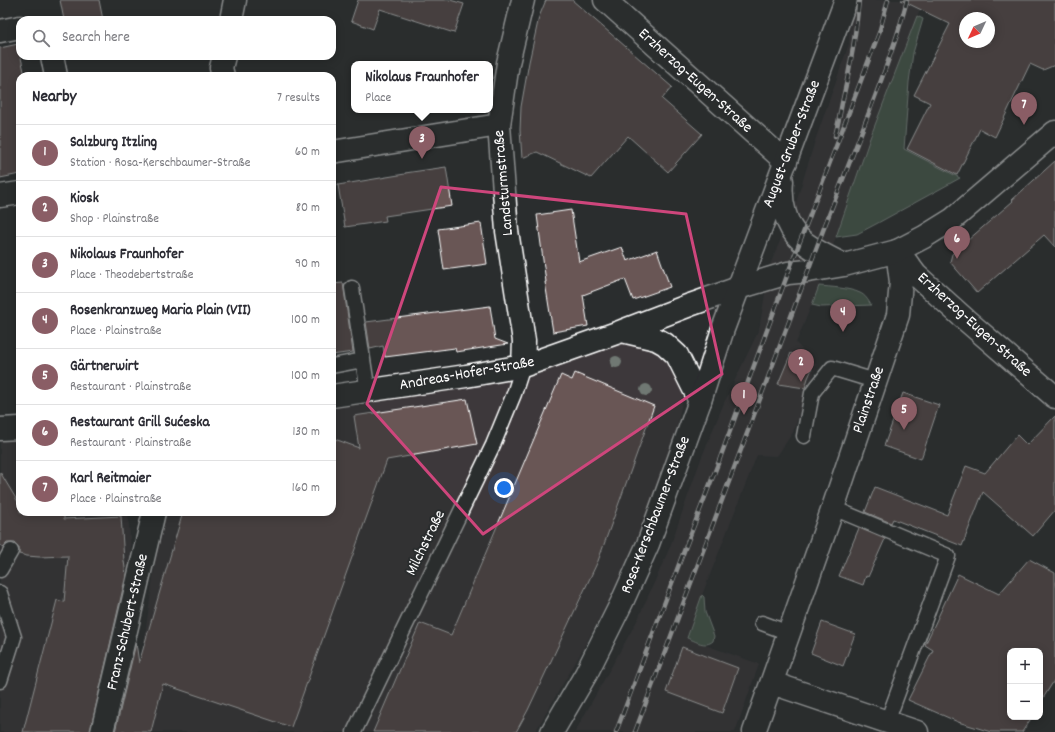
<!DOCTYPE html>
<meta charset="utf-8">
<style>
:root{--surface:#fff;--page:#f7f7f7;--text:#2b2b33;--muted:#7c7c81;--line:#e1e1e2;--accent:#8a5d65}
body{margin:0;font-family:Dekko,sans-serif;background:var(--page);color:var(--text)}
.controls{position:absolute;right:12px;bottom:12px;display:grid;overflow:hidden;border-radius:8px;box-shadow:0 2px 10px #0003}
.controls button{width:36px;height:36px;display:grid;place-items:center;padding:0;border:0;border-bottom:1px solid var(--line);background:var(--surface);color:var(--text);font:20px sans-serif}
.compass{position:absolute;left:959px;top:12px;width:36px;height:36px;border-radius:50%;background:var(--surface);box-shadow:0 2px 10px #0003;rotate:226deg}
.you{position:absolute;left:504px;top:488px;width:14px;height:14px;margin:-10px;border:3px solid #fff;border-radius:50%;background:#1a73e8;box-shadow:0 0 0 6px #1a73e833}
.badge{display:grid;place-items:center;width:26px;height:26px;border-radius:50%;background:var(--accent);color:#fff;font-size:13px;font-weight:700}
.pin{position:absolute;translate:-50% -33px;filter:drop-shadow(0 1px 2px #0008)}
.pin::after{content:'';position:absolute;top:21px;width:14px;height:12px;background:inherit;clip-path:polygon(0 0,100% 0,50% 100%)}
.popup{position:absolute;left:351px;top:61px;width:142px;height:52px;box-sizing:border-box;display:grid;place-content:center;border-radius:8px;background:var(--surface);filter:drop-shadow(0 1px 3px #0005);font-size:13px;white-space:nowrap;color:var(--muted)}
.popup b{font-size:15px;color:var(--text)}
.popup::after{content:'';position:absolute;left:50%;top:100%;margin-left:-8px;border:8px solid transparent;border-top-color:var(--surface)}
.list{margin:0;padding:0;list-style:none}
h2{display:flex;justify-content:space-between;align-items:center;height:52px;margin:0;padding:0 16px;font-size:17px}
h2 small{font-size:13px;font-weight:400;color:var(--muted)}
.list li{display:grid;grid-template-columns:26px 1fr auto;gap:12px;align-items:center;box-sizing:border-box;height:56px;padding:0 16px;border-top:1px solid var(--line)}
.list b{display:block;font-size:15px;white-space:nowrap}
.list p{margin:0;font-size:13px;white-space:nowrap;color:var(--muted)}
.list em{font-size:13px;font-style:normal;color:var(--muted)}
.icon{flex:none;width:22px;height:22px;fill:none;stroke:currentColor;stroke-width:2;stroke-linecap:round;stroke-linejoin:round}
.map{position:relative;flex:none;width:1055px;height:732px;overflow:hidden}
.search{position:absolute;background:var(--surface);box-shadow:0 2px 10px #0003;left:16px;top:16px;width:320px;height:44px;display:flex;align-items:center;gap:10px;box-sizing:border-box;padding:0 14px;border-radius:12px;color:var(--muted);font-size:15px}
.panel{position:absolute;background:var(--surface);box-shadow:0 2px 10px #0003;left:16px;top:72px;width:320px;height:444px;border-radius:12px}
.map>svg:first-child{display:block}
.built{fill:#3d393a}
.green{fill:#526b58;stroke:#a8b5ac}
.building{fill:#695655;stroke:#fff;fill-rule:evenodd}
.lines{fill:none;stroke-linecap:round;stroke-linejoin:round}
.lane-casing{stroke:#fff;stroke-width:17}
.street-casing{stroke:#fff;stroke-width:25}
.secondary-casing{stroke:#fff;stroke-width:25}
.lane{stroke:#2a2d2e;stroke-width:14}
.street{stroke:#2a2d2e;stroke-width:22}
.secondary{stroke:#2a2d2e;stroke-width:22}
.rail-casing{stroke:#fff;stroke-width:4.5}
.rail{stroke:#2a2d2e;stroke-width:3;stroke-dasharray:9;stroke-linecap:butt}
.tree{fill:#6f7873}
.marked{fill:none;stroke:#ce467c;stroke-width:3;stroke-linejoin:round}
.labels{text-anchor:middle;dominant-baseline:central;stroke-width:4;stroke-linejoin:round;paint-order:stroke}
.street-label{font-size:16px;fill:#fff;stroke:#2a2d2e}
</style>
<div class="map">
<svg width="1055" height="732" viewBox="0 0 1055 732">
<rect width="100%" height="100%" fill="#2a2d2e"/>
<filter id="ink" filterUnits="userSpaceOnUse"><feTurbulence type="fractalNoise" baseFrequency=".025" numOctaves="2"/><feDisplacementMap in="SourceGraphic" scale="8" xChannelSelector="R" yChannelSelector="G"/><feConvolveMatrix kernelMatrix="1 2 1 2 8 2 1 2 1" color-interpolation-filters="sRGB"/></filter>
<g filter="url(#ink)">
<path class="built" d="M851,0h71l-2,9 -50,129 -51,148 -23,57 21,22 -24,67 -16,24 -20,-1 -55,140 -15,42 18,8 54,19 -24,68h-160l63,-113 32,-72 31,-88 23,-56 35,-73 11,-65 26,-62 19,-62 34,-97z
M622,331l51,24 11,37 -7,35 -18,55 -33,87 -48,89 -43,74h-415l23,-82 19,-138h170v-116l36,-4z
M20,428v84h108l5,66 -42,154h-91v-303z"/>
<path class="green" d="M917,16l6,3 -10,34 -4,29 -5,67 56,29 -84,46 -19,10 -21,3 34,-99z
M819,286c11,1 31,2 41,7 5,2 8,7 11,12l-50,2 -9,-2z
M702,595l2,2 1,15 9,24 -1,5c-8,7 -17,0 -26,-3z"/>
<path class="building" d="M60,0h39l4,20h-39z
M358,0h92l14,4 -10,29 -74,-24 -7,20 -22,-8z
M546,0h26l100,87 -10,12 40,35 -34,38 -40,-36 -37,42 -54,-26 -15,6 -2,-28 1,-23 8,-45 10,-45z
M901,0h154v65l-12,5 -13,-6 -35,73 -15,-8 -23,46 -50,-26 23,-46 -16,-8 36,-71zM965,18h24v24h-24z
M18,44l7,32h-5v98l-20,4v-130z
M1055,161v86l-11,-12 -67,58 -27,-31 2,-8 61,-53 -1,-1z
M446,167l6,39 -67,10 1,5 -41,6 -7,-42 67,-11v-1z
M571,210l8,52 43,-15 5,14 30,-11 13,37 -37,13 -8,-21 -42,16 5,31 -35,6 -8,-50h1l-9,-67z
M481,223l6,41 -43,6 -6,-41z
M343,283l10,69 -21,3v-71z
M490,306l5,33 13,5 -52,8 -1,-4 -70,9 -2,-11 -13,3 -4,-27z
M791,353l21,16 -4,9 -3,10 -27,-4z
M575,373l79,33 -56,155 -70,149 -12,22h-143l47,-109 31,12 110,-260 11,5z
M903,393l36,12 -18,54 -37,-13z
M467,399l10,45 -90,16 -96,267 -128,-43 -12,48h-36l21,-89 3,20 44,-151h149v-74l27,10 -5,-32z
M1055,416v94l-22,26 -50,-44 -21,54 -69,-27 -2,4 -26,-11 10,-25 72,28 19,-49 19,7 32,-38 10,10z
M0,472l18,30 2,2v8l27,1 17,-1v7l57,-3 3,45 2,14 -36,157h-67l34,-132 7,2 4,-46 -29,1 -12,-1 -8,-2v-7l-4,-4h-8l-4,4 -3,-2z
M859,528l26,11 -17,38 -2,-1 -3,9 -24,-9z
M1029,559l26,14v106l-15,24v-52h-30v66h22l-10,15h-31l-33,-10 -50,-22 25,-50 -8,-5 33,-71 41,20z
M822,622l33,12 -12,32 -32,-13z
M682,647l56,21 -16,45 -56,-21z"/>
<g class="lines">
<g class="lane-casing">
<path id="lane" d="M352,288l16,104
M332,366l31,-6
M804,436l8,-43 20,-25 43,13
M833,508l115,48 -61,166
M0,570l11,-19
M0,593l14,44 -14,44
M762,623l27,10
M354,732l139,-287 21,-51 9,-28"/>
</g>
<g class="street-casing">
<path id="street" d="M523,0l-15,63 -9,62 8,106 17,110 -1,25
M605,0l181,162
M231,20l4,-20
M0,31l20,-4
M52,56l4,20
M223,76l-2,-8 3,-12
M332,152l167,-27
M0,196l20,-3
M898,251l18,24 50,45 89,77
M622,331l34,8 9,5 12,11 23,46
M332,396l134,-20 57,-10 99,-35 68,-26 48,-17
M0,429l20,-1
M772,683l145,49
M102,732l52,-220
M754,732l79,-224 65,-193 3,-33 -4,-31"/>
</g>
<g class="secondary-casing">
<path id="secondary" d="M782,181c-2,20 3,45 19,59 13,11 29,18 43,25
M738,288l50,-15 20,-2 36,-6 53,-14 27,-14 29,-18 102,-87
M552,732l34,-58 36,-72 26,-58 52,-143 23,-72 123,-329"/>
</g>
<use href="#lane" class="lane"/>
<use href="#street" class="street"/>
<use href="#secondary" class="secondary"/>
<g class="rail-casing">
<path id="rail" d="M835,136c3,-11 5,-22 7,-33 8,-34 14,-68 17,-103
M616,732l68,-181 35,-90 69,-188 91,-240 9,-33
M635,732l173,-461c27,-76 60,-150 86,-227 5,-14 9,-29 13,-44"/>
</g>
<use href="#rail" class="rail"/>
</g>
<g class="tree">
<circle cx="616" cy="362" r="6"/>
<circle cx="646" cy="390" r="6"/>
</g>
</g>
<path d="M0 0H1055V732H0ZM441,187l245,27 36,160 -239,160 -116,-130z" fill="#2a2d2e" fill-opacity=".55" fill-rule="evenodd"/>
<path class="marked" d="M441,187l245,27 36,160 -239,160 -116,-130z"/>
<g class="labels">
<g class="street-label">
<text transform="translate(695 81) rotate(42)">Erzherzog-Eugen-Straße</text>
<text transform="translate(792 144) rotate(-69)">August-Gruber-Straße</text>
<text transform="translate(504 183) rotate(-95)">Landsturmstraße</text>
<text transform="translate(974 325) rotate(42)">Erzherzog-Eugen-Straße</text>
<text transform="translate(467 374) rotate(-10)">Andreas-Hofer-Straße</text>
<text transform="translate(869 400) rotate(-71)">Plainstraße</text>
<text transform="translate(656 515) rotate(-69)">Rosa-Kerschbaumer-Straße</text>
<text transform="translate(426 543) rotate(-64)">Milchstraße</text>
<text transform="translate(128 622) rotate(-77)">Franz-Schubert-Straße</text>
</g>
</g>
</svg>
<div class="controls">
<button>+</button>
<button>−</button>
</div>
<svg class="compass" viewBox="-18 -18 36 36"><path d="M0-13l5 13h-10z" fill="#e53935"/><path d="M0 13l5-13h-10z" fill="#7c7c81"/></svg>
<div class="you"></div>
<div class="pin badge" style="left:744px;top:415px">1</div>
<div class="pin badge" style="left:801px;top:382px">2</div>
<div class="pin badge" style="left:422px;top:159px">3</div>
<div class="popup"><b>Nikolaus Fraunhofer</b>Place</div>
<div class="pin badge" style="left:843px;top:332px">4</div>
<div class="pin badge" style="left:904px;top:430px">5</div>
<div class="pin badge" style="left:957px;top:259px">6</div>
<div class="pin badge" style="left:1024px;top:125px">7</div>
<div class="search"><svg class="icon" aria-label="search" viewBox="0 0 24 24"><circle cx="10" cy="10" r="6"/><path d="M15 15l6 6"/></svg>Search here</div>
<section class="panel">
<h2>Nearby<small>7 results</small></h2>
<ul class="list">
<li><span class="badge">1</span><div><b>Salzburg Itzling</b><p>Station · Rosa-Kerschbaumer-Straße</p></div><em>60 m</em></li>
<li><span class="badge">2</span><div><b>Kiosk</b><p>Shop · Plainstraße</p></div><em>80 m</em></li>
<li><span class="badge">3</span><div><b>Nikolaus Fraunhofer</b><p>Place · Theodebertstraße</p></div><em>90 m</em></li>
<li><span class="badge">4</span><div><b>Rosenkranzweg Maria Plain (VII)</b><p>Place · Plainstraße</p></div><em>100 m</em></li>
<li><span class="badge">5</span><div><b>Gärtnerwirt</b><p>Restaurant · Plainstraße</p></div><em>100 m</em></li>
<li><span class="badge">6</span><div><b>Restaurant Grill Sućeska</b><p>Restaurant · Plainstraße</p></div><em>130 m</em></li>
<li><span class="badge">7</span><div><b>Karl Reitmaier</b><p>Place · Plainstraße</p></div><em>160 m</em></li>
</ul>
</section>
</div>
